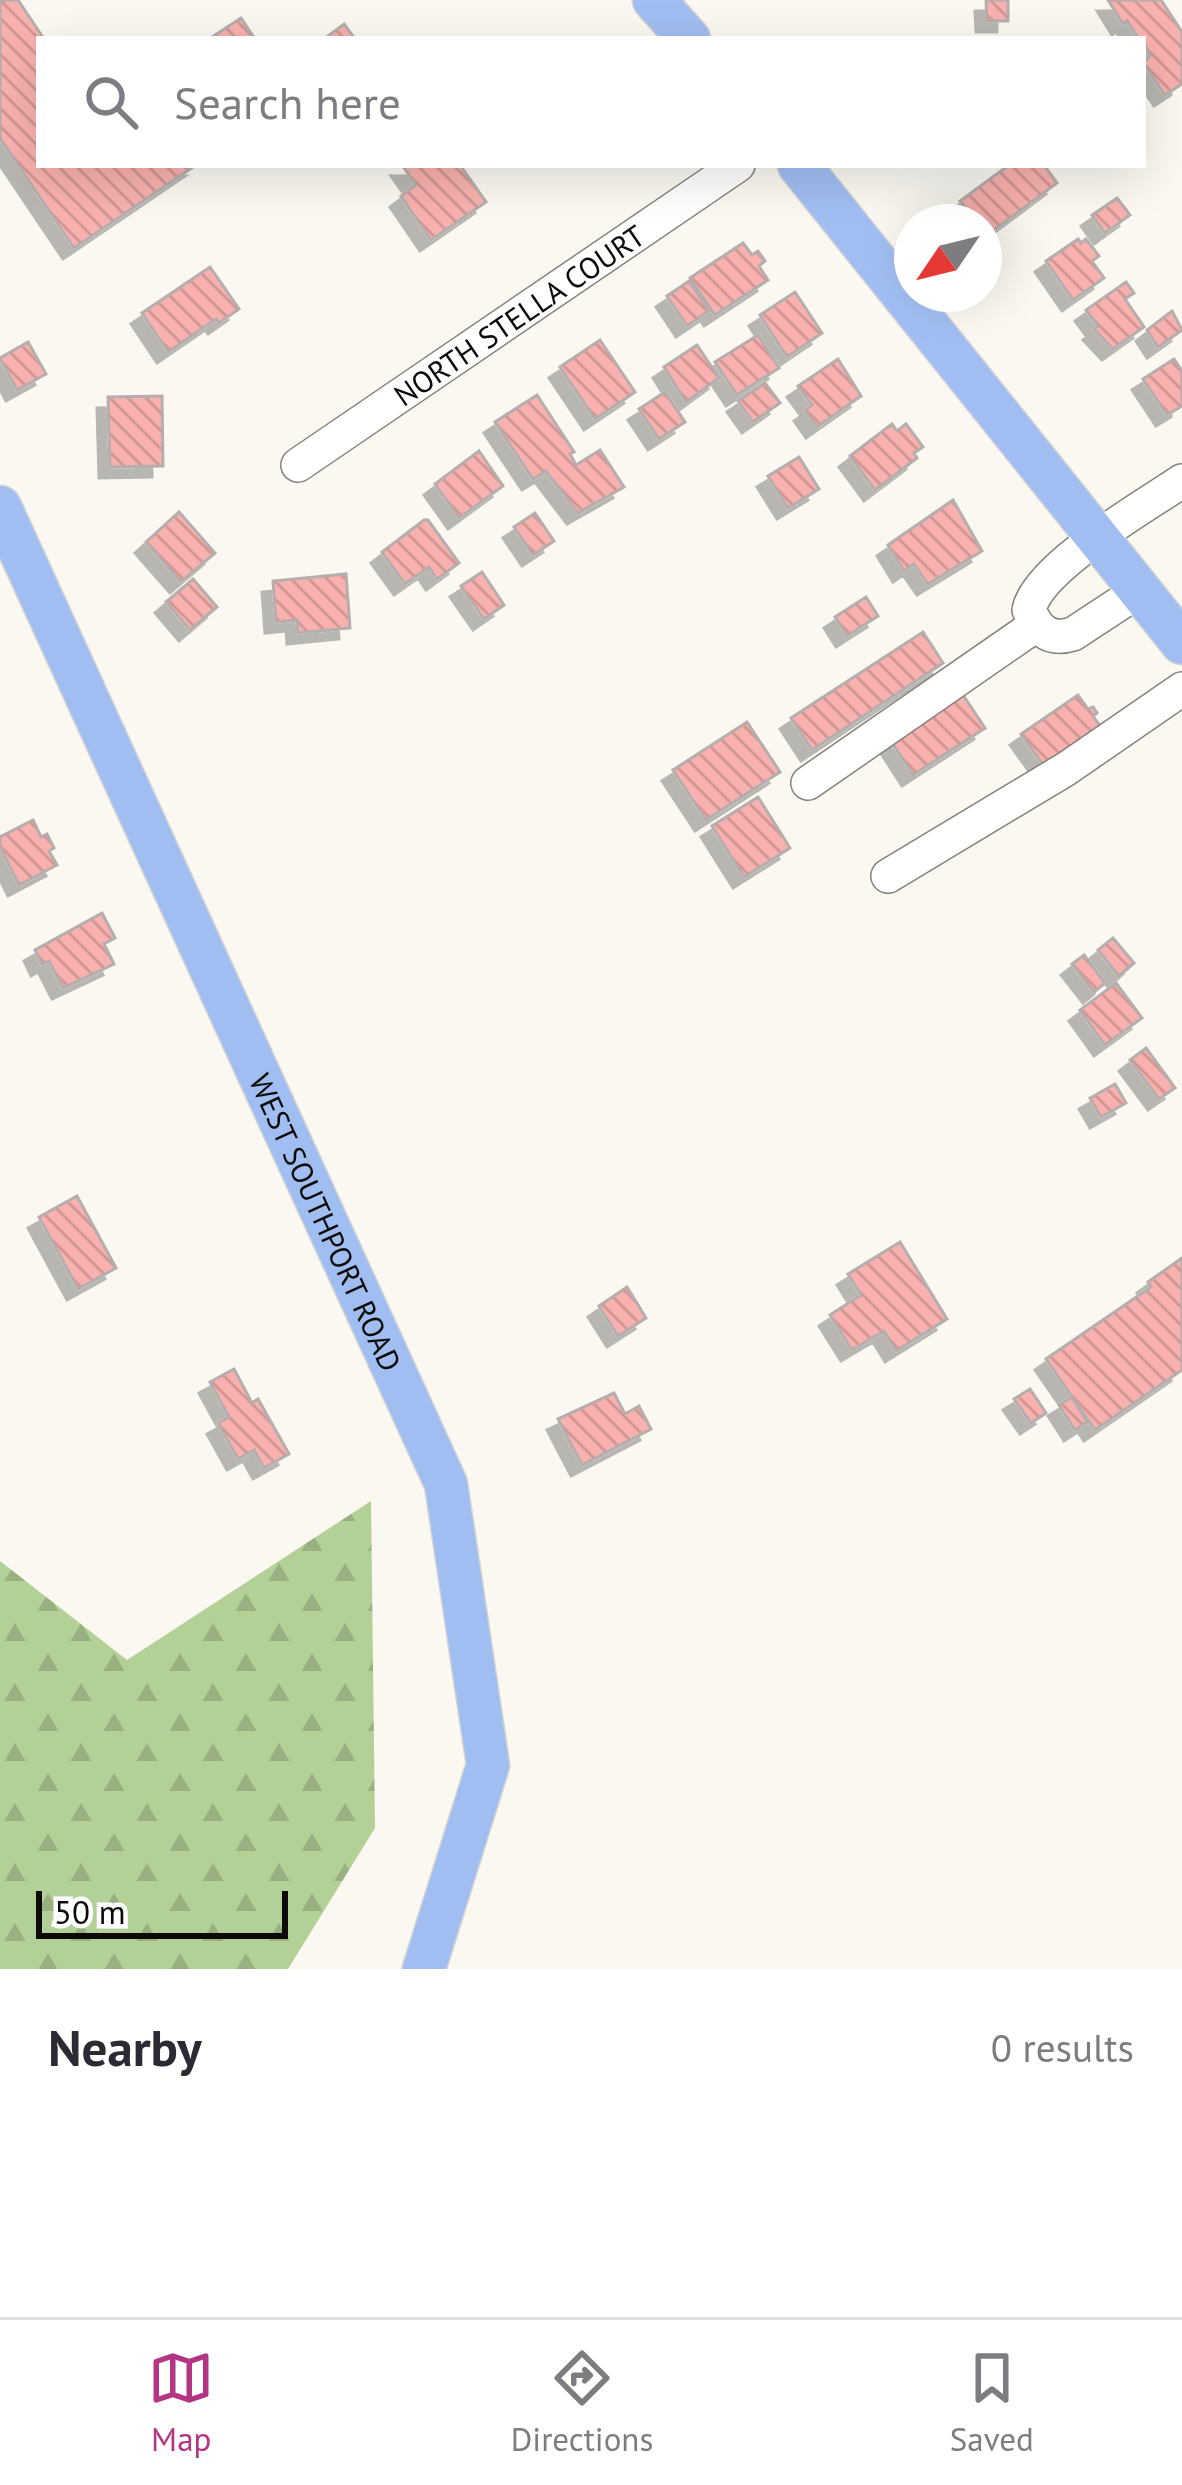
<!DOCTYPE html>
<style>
:root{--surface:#fff;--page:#f2f2f3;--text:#2b2b33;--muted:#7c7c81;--line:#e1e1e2;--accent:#b43583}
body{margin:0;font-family:"PT Sans",sans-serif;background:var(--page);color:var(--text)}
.compass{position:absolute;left:894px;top:204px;width:108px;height:108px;border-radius:50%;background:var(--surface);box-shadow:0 12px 48px #0002;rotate:235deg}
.scale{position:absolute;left:36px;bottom:30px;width:252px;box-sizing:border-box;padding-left:12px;border:6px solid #0c0b09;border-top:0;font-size:33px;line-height:42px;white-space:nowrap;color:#0c0b09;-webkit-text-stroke:9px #fff;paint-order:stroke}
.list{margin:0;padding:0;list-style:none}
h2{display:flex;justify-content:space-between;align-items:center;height:156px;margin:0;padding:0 48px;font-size:51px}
h2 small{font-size:39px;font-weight:400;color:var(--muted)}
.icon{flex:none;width:66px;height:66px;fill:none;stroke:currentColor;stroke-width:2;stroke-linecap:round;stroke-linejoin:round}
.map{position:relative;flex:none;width:1182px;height:1969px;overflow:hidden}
.search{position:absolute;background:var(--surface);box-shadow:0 12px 48px #0002;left:36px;right:36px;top:36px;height:132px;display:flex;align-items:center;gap:30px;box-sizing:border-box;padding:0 42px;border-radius:0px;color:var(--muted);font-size:45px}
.sheet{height:348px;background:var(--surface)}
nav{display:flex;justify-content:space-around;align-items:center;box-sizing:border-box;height:168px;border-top:3px solid var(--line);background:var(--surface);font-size:33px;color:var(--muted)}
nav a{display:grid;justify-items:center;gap:6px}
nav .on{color:var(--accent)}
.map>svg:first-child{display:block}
.forest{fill:url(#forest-firs)}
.building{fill:url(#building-back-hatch);stroke:#b5aead;stroke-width:3;filter:url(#shadow)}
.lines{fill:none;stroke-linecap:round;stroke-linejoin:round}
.minor-casing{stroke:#84827d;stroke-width:36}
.major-casing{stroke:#d3d3d3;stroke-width:45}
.minor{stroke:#fff;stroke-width:33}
.major{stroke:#a1bef2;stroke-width:42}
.labels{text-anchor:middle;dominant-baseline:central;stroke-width:10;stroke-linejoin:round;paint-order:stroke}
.street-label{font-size:30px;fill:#0c0b09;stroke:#fff}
</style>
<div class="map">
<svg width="1182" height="1969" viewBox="0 0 1182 1969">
<defs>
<pattern id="forest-firs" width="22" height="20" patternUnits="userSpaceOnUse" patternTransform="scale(3)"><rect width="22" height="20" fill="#b3d096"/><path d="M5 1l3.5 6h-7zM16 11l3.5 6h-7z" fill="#99b180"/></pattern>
<pattern id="building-back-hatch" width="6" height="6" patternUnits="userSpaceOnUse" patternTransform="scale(3)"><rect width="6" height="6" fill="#f8b1ae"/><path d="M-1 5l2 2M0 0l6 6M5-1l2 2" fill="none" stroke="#d39794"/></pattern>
<filter id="shadow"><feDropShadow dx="-11" dy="11" stdDeviation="0" flood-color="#0004"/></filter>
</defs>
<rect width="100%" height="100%" fill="#faf8f1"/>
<path class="forest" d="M371,1501l4,327 -87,141h-288v-408l127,99z"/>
<path class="building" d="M0,0h18l26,39h-5v126h157l-122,83 -74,-110z
M986,0h22v21h-21z
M1108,0h53l21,32v52l-17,11 -22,-32 7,-7 -7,-17h-4l-12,-18 -4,3z
M241,18l14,21h-46z
M344,24l11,15h-31z
M402,165h58l26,37 -55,38 -30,-44 15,-11z
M1009,165h35l13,18 -71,53 -2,-14h-8l-16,-21z
M1117,198l13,17 -25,18 -13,-18z
M1078,239l3,4 5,-4 13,17 -7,5 12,17 -31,22 -27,-39z
M743,243l9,12 6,-4 7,10 -6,5 9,14 -53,35 -25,-37z
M210,267l29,42 -20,14 -3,-4 -48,33 -26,-39z
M689,281l20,30 -22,15 -20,-30z
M1126,282l8,11 -9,6 19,28 -31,22 -19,-20 4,-3 -12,-16z
M795,292l27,41 -35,24 -27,-42z
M1172,311l10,19 -24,17 -11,-17z
M758,335l21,33 -42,27 -22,-33z
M600,340l35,52 -40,27 -35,-52z
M28,342l18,32 -29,16 -17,-32z
M697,345l22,33 -33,24 -22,-35z
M838,359l23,37 -44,31 -12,-17 7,-5 -14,-19z
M1174,359l8,12v35l-15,9 -24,-36z
M765,383l15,20 -27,19 -15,-21z
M665,392l20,30 -26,17 -20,-30z
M537,395l37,57 -4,2 6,11 24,-15 24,37 -46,26 -32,-42 -13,8 -38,-57z
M162,396l1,70 -53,1 -2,-70z
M892,424l5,7 9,-7 17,23 -9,6 3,5 -42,32 -25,-34z
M479,451l24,35 -44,32 -24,-34z
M799,457l20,32 -31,19 -20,-32z
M953,500l29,51 -54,33 -14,-20 -10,7 -16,-26z
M179,512l36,41 -34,29 -35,-40z
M535,513l19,28 -21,14 -19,-28z
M424,520h4l31,43 -22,16 -8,-12 -24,17 -23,-32z
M482,572l22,33 -20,14 -23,-33z
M346,574l4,54 -52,5 -1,-13 -21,2 -3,-41z
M193,579l24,28 -27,23 -24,-28z
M866,597l12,19 -31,20 -12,-19z
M923,632l20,31 -131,87 -21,-32z
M961,692l24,36 -72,47 -24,-37z
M1078,695l10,14 5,-2 4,6 -4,3 7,10 -56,40 -23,-32z
M747,722l33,50 -74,48 -33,-50z
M758,797l32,51 -46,29 -32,-51z
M33,820l8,17 6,-3 7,14 -5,3 8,14 -38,20 -19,-38v-10z
M102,913l13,25 -11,6 10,20 -51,24 -14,-27 -7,4 -7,-15z
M1113,938l21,25 -15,13 -21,-26z
M1084,955l21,28 -11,9 -22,-28z
M1116,983l26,35 -37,27 -25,-35z
M1146,1048l29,40 -16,11 -29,-39z
M1115,1084l11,19 -25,14 -11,-19z
M77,1196l39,72 -38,21 -39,-72z
M900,1242l47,77 -51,32 -12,-20 -32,19 -22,-35 31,-20 -13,-21z
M1182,1258v112l-87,60 -49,-71 105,-72 -3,-5z
M627,1287l19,31 -28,18 -19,-30z
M234,1369l18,34 6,-4 31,55 -25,14 -10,-18 -16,9 -20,-36 11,-6 -19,-35z
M1030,1389l16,24 -15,10 -17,-24z
M614,1393l11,21 14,-8 12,23 -69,36 -24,-46z
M1072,1397l15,25 -12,8 -16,-25z"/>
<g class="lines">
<g class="minor-casing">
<g id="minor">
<path id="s1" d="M298,465l440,-300"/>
<path d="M1140,590l-67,44c-23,7 -35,-3 -44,-24 8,-42 116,-104 153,-129"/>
<path d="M808,783l228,-158"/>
<path d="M888,876l178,-107 116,-80"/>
</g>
</g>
<g class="major-casing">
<g id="major">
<path d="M654,0l35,39"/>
<path d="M799,165l383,478"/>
<path id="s2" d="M0,507l446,977 42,281 -64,204"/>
</g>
</g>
<use href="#minor" class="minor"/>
<use href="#major" class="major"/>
</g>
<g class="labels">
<g class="street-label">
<text stroke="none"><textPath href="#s1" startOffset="267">NORTH STELLA COURT</textPath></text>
<text stroke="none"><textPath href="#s2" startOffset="786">WEST SOUTHPORT ROAD</textPath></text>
</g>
</g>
</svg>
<svg class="compass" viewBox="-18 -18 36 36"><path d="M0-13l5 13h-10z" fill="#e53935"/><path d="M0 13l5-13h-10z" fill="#7c7c81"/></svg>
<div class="scale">50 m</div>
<div class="search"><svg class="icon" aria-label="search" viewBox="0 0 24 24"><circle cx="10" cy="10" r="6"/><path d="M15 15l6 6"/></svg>Search here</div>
</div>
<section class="sheet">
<h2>Nearby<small>0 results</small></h2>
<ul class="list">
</ul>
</section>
<nav>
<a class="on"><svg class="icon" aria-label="map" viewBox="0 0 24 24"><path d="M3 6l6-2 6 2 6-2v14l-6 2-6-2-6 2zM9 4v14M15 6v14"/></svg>Map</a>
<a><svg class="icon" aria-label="directions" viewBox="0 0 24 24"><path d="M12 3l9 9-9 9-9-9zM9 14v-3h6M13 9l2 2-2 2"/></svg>Directions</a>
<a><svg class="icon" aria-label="saved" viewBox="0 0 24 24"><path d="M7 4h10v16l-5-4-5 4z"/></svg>Saved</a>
</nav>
